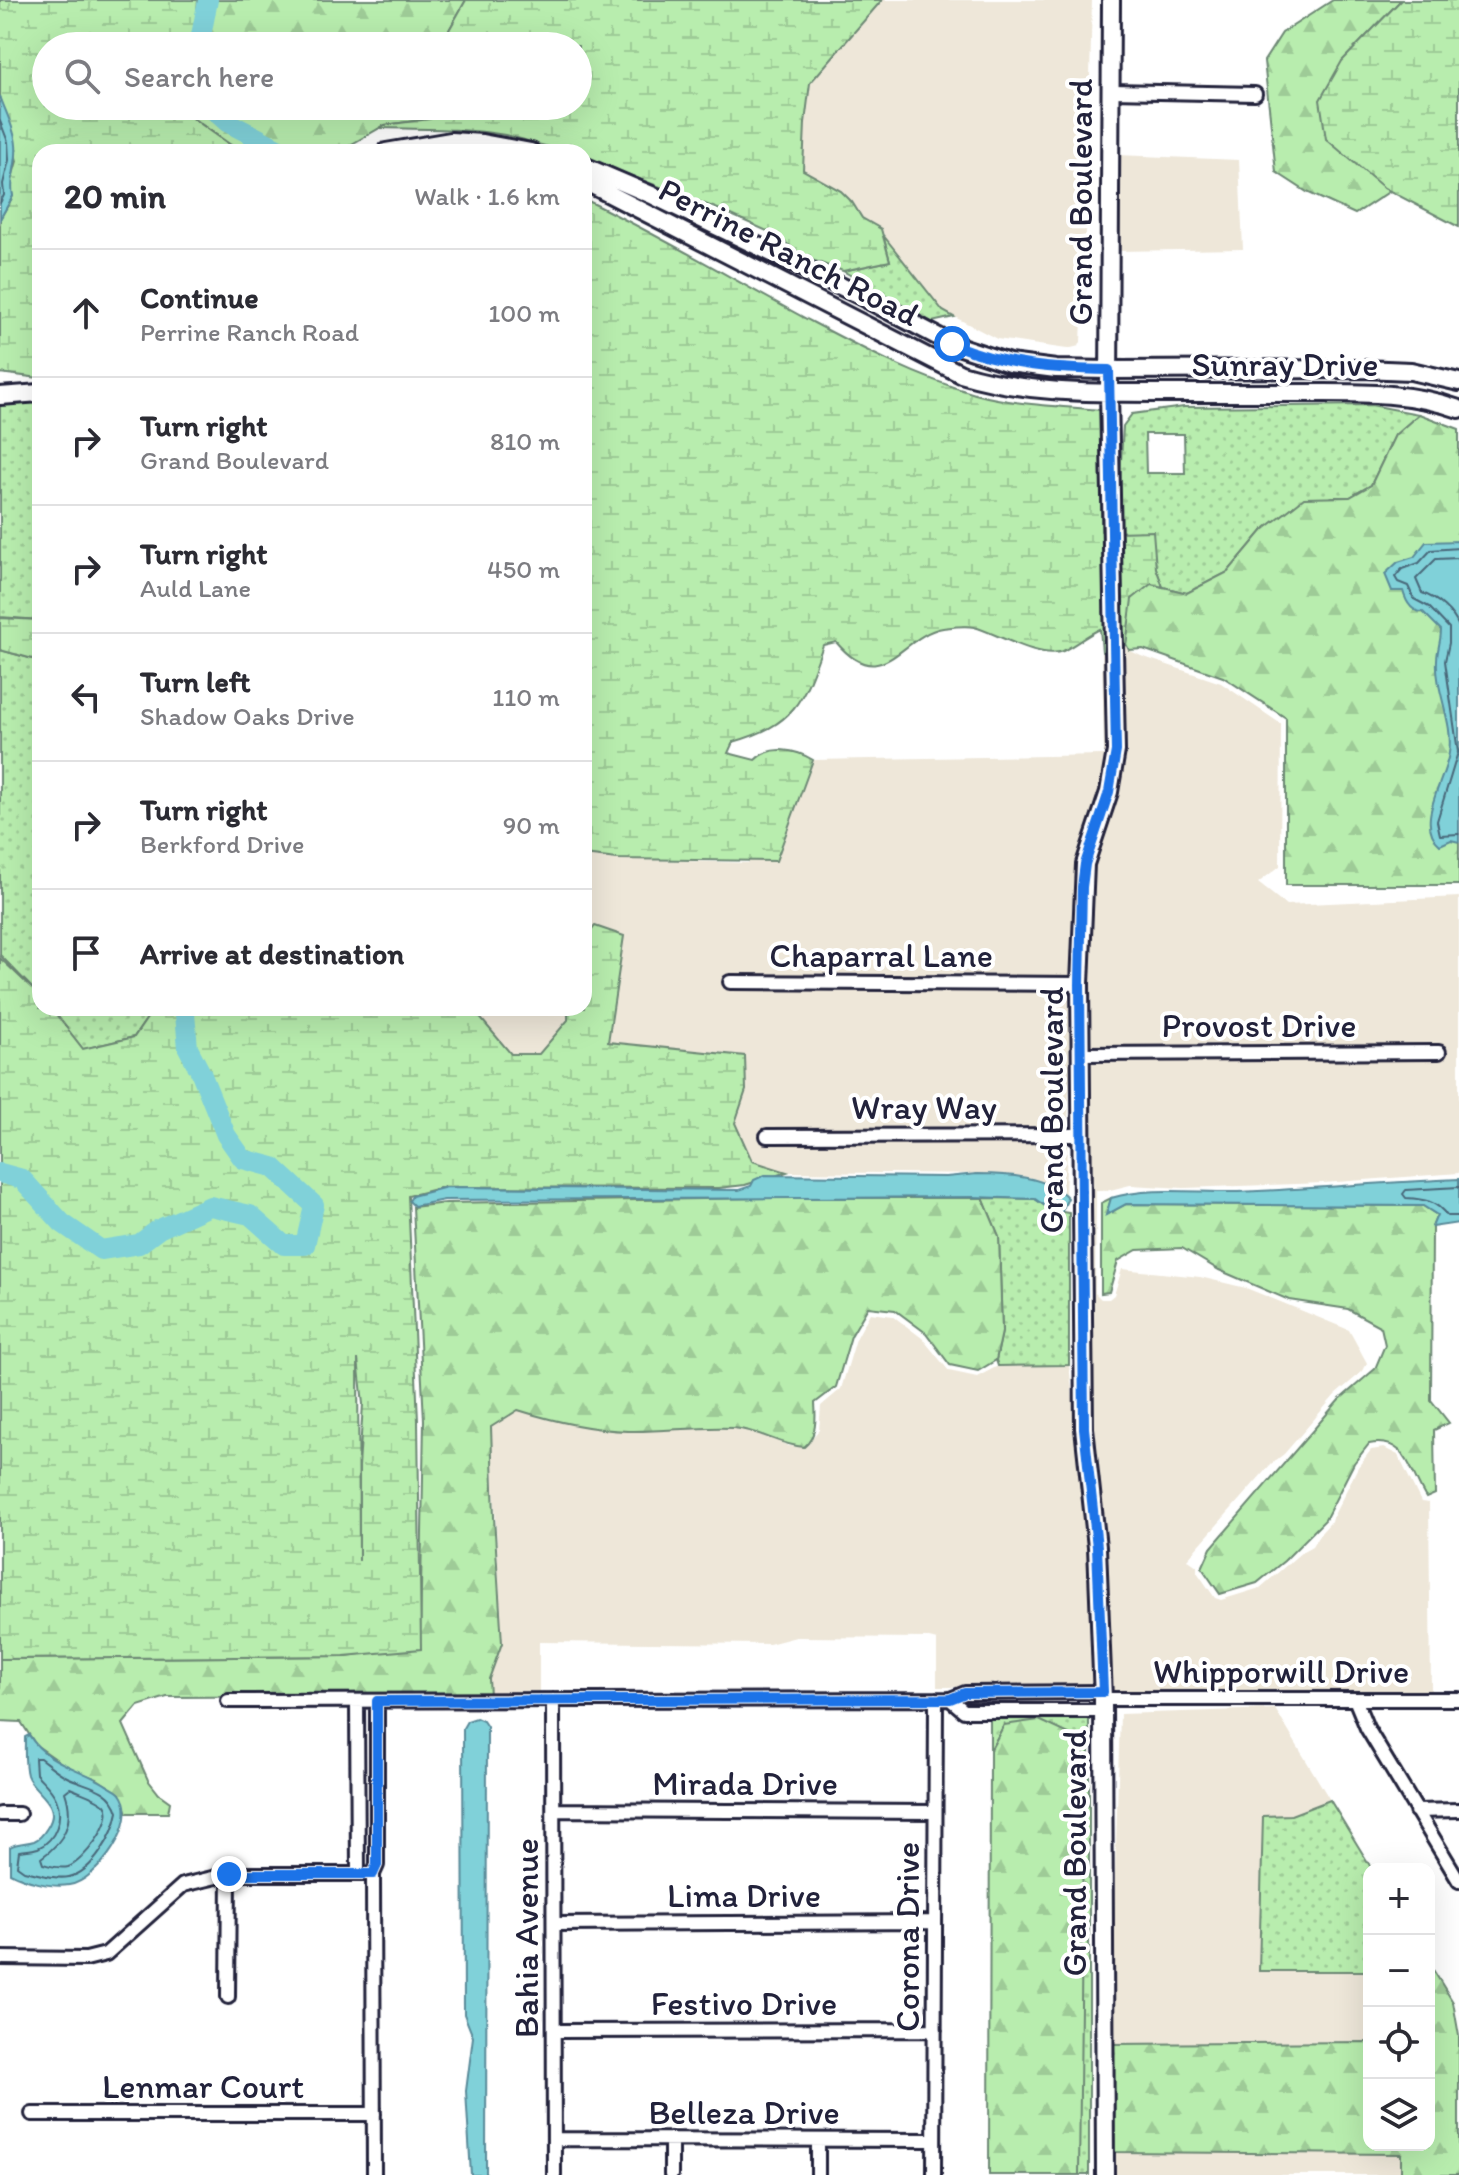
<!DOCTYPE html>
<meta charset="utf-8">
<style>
:root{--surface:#fff;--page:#f7f7f7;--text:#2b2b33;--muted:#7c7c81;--line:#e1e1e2}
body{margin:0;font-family:Itim,sans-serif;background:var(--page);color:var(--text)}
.controls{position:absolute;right:24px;bottom:24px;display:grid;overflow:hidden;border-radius:16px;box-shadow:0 8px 32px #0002}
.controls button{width:72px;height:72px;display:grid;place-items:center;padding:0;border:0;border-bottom:2px solid var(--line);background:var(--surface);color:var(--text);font:40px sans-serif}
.stop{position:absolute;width:24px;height:24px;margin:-18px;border:6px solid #1a73e8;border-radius:50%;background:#fff}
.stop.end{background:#1a73e8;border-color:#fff;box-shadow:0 2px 8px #0008}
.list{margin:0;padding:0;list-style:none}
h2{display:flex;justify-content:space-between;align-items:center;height:104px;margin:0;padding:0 32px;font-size:34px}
h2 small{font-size:26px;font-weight:400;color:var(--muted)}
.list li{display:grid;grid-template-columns:52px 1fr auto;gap:24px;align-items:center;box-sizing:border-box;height:128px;padding:0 32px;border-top:2px solid var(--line)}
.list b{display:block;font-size:30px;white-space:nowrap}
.list p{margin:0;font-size:26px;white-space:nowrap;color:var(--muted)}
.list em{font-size:26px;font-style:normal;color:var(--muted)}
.icon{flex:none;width:44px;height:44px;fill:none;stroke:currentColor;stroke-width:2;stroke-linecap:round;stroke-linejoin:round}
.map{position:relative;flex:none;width:1459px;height:2175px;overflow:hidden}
.search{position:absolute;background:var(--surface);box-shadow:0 8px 32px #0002;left:32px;top:32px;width:560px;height:88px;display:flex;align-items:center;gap:20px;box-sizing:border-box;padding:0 28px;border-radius:44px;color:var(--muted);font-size:30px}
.panel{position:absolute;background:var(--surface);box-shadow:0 8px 32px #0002;left:32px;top:144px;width:560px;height:872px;border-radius:24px}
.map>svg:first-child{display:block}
.built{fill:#eee7d9}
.grass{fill:url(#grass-dots);stroke:#6d8874;stroke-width:2;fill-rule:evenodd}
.forest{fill:url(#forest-firs);stroke:#6d8874;stroke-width:2}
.wetland{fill:url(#wetland-marsh);stroke:#6d8874;stroke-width:2;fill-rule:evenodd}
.water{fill:#80d1d9;stroke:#5a8b9a;stroke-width:2}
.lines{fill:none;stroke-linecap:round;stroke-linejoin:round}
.shore{stroke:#48687a;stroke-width:2}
.river{stroke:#80d1d9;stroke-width:20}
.street-casing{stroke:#22223b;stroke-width:18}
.secondary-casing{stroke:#22223b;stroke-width:22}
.street{stroke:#fff;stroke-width:12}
.secondary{stroke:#fff;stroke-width:16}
.route{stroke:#1a73e8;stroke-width:10}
.labels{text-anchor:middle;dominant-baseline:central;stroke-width:8;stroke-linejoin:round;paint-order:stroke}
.street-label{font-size:34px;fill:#22223b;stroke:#fff}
</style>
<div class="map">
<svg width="1459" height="2175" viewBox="0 0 1459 2175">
<defs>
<pattern id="grass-dots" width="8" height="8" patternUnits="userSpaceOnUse" patternTransform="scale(2)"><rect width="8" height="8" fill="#b8edae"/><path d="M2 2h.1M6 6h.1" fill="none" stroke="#9ecb97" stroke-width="1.8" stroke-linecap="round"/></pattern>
<pattern id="forest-firs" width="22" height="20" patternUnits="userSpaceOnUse" patternTransform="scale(2)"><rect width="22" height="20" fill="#b8edae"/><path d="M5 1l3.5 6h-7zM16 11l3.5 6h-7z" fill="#9ecb97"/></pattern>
<pattern id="wetland-marsh" width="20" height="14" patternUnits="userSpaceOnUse" patternTransform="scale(2)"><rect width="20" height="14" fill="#b8edae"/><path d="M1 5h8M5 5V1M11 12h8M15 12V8" fill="none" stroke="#9ecb97"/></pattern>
</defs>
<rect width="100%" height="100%" fill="#fff"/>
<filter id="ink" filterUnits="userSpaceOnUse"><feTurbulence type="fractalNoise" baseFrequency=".0125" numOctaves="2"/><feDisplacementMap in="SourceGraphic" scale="16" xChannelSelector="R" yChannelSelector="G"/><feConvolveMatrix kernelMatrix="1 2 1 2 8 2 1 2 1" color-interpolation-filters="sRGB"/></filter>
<g filter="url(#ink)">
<path class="built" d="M882,0h210l-6,229 -5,113 -2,4 -12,3 -70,-10 -54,-28 -54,-67 -8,-15 -19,-11 -9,-16 -50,-32 2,-47 5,-40z
M1117,155l122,5 4,89 -127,2z
M1126,645l3,5 12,6 80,27 60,41 -1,142 -22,17 28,22 173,-8v276l-136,10 -139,5 -54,-3 -24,6 -10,-1v13l-1,90 6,6h8l5,-4 8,-26 78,8 46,11 103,42 18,33 -4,8 -28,24 -51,59 -13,10 -84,95 10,7v6l18,26 6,2 39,-12 43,-37 9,-5 6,-10 12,-13 28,-56 13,-17 13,-2 14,7 23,47 8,1 2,187 5,7 -327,2 -20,-272 -3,-443 4,-119 25,-72 5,-146z
M1108,650l2,100 -36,234 -9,211 -10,-9 -61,-12 -207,-2 -35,-10 -17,-39 11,-33 -138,-48 16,-105 -29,-11 -11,13v-84l33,4 131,4 65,-103 291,-5 -2,-103z
M472,1008h96v12l-28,34h-29z
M870,1313l23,3 29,22 27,33 28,6 21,-11 71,-1 22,182 3,139 -157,1v-47l-8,-2 -133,-1 -27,7 -230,-2v51l-49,2 -1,-16 13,-36 -11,-216 27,-17 32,10 206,10 32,16 16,1 15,-17 2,-24 20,-17 15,-50z
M1275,1709l55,91 -39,15 -32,155 110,1v71l-259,2 10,-330z
M1111,2152l290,2v21h-287z"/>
<path class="grass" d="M883,235l60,76 11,6 -22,5 -89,-51 47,-10z
M40,399v221l-40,-3v-214z
M1371,405l48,9 -24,21 -24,50 -21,12h-18l-69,33 -35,42 -41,21 -24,-6 -7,-19 -39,-37 6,-105 9,-12 52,-7zM1145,434h39l1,39h-39z
M0,650l40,11v335l-40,-41z
M51,1008h103l-20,29 -51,12z
M983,1198l52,1 16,11 18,3v152l-71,1 -2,-6 6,-28 -3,-95z
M990,1719h99v456h-10l-75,-450 -14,26z
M1330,1800l42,69h-3v102h-110l4,-155 28,-1z"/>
<path class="forest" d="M198,0h268l-26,46h-246z
M1333,0h68l-59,61 42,127 6,3 -35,23 -48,-22 -31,-20 -12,-111 18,-28z
M191,106h235l4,13 -45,6 -47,27h-97l-50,-35z
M1419,414l40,15v456h-173v-167l-63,-41 -80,-28 -14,1 -3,-6 5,-44 17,-17 39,10 41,-21 35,-42 41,-32 46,-1 21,-12 24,-50z
M765,1198h218l16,38 3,96 -6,28 -18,11 -28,-6 -24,-32 -31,-23 -27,-3 -17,29 -15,51 -21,16c1,15 2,34 -11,44 -26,-2 -44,-17 -71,-19 -35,-2 -70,4 -105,3 -37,-1 -75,-10 -110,-21l-27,17 3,90 8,126 -13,36 1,16 -323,2 -29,9 -15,18 25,56 11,14 11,8 -2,11h-41l-7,-19 -23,-15 -27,-10 -34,-24 -15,-23 -21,-1v-62l347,-3 73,-11 4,-225 -11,-213 33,-4z
M1111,1198l-4,16 19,-10 297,2 14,9 -5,12 -1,173 18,23 -15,7 1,64 -9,4c-17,-27 -18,-61 -57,-54l-15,19 -29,57 -41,41 -27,22 -37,11 -18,-26 9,-20 128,-148 36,-31 10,-24 -4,-18 -33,-18 -59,-9 -70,-30 -37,-22 -45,2 -19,11 -9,31 -8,1v-90z
M1039,1720l30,14 15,18 -5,423h-90l1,-424 14,-26z
M1432,1968l21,34 6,34v139h-58v-21l-290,-2 -1,-108 259,-2v103h60v-176z"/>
<path class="wetland" d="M0,0h198l-4,46h-148v60h144l1,11 49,35h-200v226l-40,-5v-154l13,-23 -3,-11 7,-24 -17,-65z
M466,0h416l-72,83 -5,40 -2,47 38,21 11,11 10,16 19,11 9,32 -47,10 -37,-13 -32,-24 -56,-25 -134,-51v-6c-28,0 -52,-11 -79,-17 -41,-7 -84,-6 -125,-7l5,-3 45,-6 -4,-13h152v-60h-138z
M1401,0h58v227l-75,-39 -58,-49 -6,-39 22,-39z
M584,199c79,38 153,83 230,124 53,28 103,54 161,71 40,11 84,12 126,16v121l5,1 2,118 -6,2 -2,-23c-13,6 -25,16 -37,22 -24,9 -66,-18 -89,-24 -10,-2 -22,0 -31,1 -43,7 -60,69 -107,14l-13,3c-20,57 -29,80 -90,97l-5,11 27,7c15,-16 42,-10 58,0l-37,101 -159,-2 -33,-4z
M1153,531l3,37 7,19 -12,-3 -19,15 -6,46 -6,2 -3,-115z
M0,618l40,2v41l-40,-11z
M595,926l29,10 -16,106 137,14 1,34 -11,33 17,38 35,11 -42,13 -26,3 -276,-1 -35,9 10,225 3,228 -77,7 -344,3v-701l40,38v12h11l32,41 51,-12 20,-29h318l39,46h28l29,-34v-12h16v-69zM358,1359l5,45 -4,63v94z"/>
<path class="water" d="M0,96c5,15 15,33 16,49 2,18 -7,34 -3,51l-13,23z
M1459,541v301l-8,-2 -11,5c-26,-22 5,-64 9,-92 5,-31 -14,-62 -12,-93 0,-10 4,-19 4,-30l-18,-18c-12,0 -17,-10 -20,-21h-11l-7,-17 13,-12 16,-5 12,-15z
M977,1174c28,0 71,2 91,24l-7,15 -10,-3 -16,-11 -61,-2 -530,3 -30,6 -5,-5 3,-5 35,-9 292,3 12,-4 3,-6 11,-5 181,2z
M1459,1179v44l-27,4 5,-12 -14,-9 -297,-2 -20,11 5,-17c40,-12 85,-5 128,-6 73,-3 146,-10 220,-13z
M476,1718l7,3 4,6 -1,448h-15l-5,-84 7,-54 -9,-23 -1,-286 4,-7z
M29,1735c17,28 50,33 76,49 4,3 12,6 15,10 21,27 -23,87 -51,91 -17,3 -44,-4 -59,-12v-26c8,-5 15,-3 24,-6 5,-2 10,-8 13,-13 17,-25 -14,-35 -20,-53 -3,-11 -2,-26 -2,-38z"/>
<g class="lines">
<path class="shore" d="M0,121l8,21 1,18 -6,24 1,11 -4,8
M1459,548l-28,2 -12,13 -17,6 -7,8 3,5 10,4 6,13 15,8 20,21v15l-4,18 13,91 -21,69 3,14 19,-1
M1459,558l-23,1 -20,20 6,14c15,5 31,19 37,34
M1459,1187l-53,3 -3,4 3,4c18,1 31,3 41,18h12
M35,1758h5c8,6 17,14 27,19 21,10 43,10 51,35 -4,22 -25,60 -49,65 -14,3 -32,-4 -45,-6l-7,-5 2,-15c5,-1 13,-1 19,-3 18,-8 26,-31 18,-49 -4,-10 -13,-17 -20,-25z
M70,1788c11,5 26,9 35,17 12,14 -23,58 -37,62 -8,2 -17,-1 -25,-3l-2,-6c24,-17 34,-37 24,-66z"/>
<path class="river" d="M199,46l9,-46
M209,106l18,16 58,30
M0,1173l22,6 40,44 39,27 38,-6 20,-15 51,-23 40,9 34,30h21l9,-40 -41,-38 -30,-8 -17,-24 -25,-62 -13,-25 -3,-34 2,-6"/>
<g class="street-casing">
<path id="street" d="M1112,91l143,3
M730,982l350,2
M1080,1054l359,-2
M767,1136l314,-1
M950,1699l14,12h139
M1103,1699h356
M1355,1699l12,29 92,153
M553,1700l1,475
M228,1701l722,-2 15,-6 138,-1
M357,1701l1,173
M554,1810l381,2
M1416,1811l43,-1
M0,1814h19
M554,1924l381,-2
M0,1958l86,1 20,-5 77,-69 46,-11h144
M228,1997l1,-123
M554,2031l381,-1
M32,2114h342
M554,2139l380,1
M818,2140v35
M374,2175l-1,-301 4,-9v-164
M671,2175v-36
M934,2175l2,-476"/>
</g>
<g class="secondary-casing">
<path id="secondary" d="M386,152l65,-11 31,2 49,9
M584,166l70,30 205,99 93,49 57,19 47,6 53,1 253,-1 49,2 48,11
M584,181l377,193c63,19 128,19 194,19 49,0 98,0 147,0 54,0 106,-2 157,16
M0,396l40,-3
M1105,2175l-2,-476 -6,-152 -13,-119 -4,-444 5,-120 24,-72 7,-41 -7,-358 2,-393"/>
</g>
<use href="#street" class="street"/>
<use href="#secondary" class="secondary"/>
</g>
</g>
<g class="lines" filter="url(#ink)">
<path class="route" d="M229,1874h144l4,-9v-164l573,-2 15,-6 138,-1 -6,-145 -13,-119 -4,-444 2,-97 3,-23 24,-72 7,-41 -7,-381c-57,-1 -104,-4 -157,-26"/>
</g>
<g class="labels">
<g class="street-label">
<text transform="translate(1080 202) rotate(-90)">Grand Boulevard</text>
<text transform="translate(789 252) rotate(27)">Perrine Ranch Road</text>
<text x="1285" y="364">Sunray Drive</text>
<text x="881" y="955">Chaparral Lane</text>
<text x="1259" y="1025">Provost Drive</text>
<text x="924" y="1107">Wray Way</text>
<text transform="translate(1051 1110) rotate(-90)">Grand Boulevard</text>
<text x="1281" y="1671">Whipporwill Drive</text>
<text x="745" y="1783">Mirada Drive</text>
<text transform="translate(1074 1853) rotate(-90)">Grand Boulevard</text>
<text x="744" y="1895">Lima Drive</text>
<text transform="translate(907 1937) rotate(-90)">Corona Drive</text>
<text transform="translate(526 1938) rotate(-90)">Bahia Avenue</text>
<text x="744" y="2003">Festivo Drive</text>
<text x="203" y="2086">Lenmar Court</text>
<text x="744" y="2112">Belleza Drive</text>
</g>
</g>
</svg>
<div class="controls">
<button>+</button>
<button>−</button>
<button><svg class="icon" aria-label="locate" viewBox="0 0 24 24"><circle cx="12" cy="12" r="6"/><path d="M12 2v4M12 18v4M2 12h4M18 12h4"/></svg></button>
<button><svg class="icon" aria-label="layers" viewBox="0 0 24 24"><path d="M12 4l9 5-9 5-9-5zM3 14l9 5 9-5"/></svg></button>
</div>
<div class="stop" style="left:952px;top:344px"></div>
<div class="stop end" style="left:229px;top:1874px"></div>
<div class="search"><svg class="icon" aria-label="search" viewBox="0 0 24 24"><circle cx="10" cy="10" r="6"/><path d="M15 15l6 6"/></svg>Search here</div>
<section class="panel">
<h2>20 min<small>Walk · 1.6 km</small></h2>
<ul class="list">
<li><svg class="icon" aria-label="ahead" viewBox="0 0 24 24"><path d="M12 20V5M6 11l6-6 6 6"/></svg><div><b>Continue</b><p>Perrine Ranch Road</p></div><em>100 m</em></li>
<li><svg class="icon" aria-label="right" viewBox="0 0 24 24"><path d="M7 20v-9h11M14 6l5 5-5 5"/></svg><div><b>Turn right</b><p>Grand Boulevard</p></div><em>810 m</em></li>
<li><svg class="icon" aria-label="right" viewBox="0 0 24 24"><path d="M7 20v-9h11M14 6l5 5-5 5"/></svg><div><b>Turn right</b><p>Auld Lane</p></div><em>450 m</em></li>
<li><svg class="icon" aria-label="left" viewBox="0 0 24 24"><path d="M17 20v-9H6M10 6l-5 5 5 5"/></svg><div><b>Turn left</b><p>Shadow Oaks Drive</p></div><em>110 m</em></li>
<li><svg class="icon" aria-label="right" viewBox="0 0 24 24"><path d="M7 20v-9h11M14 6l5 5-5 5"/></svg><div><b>Turn right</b><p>Berkford Drive</p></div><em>90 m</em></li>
<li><svg class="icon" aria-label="arrive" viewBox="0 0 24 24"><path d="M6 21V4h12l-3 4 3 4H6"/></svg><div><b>Arrive at destination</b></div></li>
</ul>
</section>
</div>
